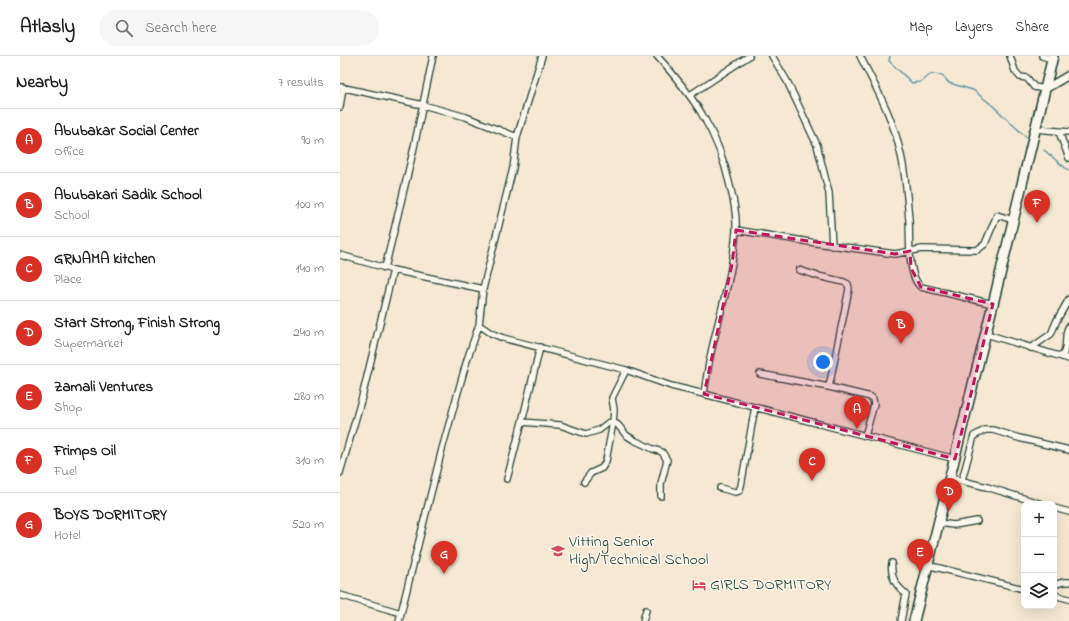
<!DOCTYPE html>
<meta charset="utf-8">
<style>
:root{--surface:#fff;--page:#f6f6f6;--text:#222;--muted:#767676;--line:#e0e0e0;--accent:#d93025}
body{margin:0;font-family:"Indie Flower",sans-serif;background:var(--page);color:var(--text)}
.controls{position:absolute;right:12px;bottom:12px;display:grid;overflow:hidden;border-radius:8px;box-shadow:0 4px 16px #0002}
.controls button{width:36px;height:36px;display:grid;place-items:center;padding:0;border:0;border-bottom:1px solid var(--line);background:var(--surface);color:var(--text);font:20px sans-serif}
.you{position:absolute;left:483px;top:306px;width:14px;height:14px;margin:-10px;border:3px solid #fff;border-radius:50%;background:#1a73e8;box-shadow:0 0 0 6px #1a73e833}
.badge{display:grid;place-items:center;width:26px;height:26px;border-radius:50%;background:var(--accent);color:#fff;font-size:13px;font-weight:700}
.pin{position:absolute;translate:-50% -33px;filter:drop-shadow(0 1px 2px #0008)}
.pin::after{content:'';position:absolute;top:21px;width:14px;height:12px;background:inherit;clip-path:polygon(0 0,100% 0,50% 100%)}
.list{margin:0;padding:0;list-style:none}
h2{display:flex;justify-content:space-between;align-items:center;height:52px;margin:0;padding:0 16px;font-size:17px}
h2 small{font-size:13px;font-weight:400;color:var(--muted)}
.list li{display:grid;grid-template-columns:26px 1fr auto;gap:12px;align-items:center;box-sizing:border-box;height:64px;padding:0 16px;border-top:1px solid var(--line)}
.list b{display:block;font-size:15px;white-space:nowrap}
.list p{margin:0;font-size:13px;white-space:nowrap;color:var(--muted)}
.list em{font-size:13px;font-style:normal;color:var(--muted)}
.icon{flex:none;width:22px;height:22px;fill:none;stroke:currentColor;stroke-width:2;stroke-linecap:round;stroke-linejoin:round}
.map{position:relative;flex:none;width:729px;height:565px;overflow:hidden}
header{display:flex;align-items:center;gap:24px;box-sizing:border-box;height:56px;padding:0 20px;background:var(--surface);border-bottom:1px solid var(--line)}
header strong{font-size:19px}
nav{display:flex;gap:22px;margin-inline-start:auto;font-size:14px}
.search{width:280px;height:36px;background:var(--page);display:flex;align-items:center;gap:10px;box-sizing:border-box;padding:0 14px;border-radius:22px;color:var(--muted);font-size:15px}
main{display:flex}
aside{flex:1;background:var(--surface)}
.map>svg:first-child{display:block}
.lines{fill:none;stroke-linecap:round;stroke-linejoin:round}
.stream{stroke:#6495a7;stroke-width:1.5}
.minor-casing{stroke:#1f3d34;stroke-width:8}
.tertiary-casing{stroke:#1f3d34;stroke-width:10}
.trunk-casing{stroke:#1f3d34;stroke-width:12}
.minor{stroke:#fbf7ec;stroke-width:5.5}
.tertiary{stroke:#fbf7ec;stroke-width:7}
.trunk{stroke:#fbf7ec;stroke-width:9}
.marked{fill:#c2185b;fill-opacity:0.2;stroke:#c2185b;stroke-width:3;stroke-dasharray:8 5;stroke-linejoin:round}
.labels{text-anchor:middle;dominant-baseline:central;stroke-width:3;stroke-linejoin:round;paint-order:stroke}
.poi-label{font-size:16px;fill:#1f3d34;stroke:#fbf7ec;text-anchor:start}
</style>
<header>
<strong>Atlasly</strong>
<div class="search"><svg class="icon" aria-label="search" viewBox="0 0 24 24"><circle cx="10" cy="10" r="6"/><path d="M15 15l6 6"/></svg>Search here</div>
<nav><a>Map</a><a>Layers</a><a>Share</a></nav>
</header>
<main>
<aside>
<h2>Nearby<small>7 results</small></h2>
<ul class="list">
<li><span class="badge">A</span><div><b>Abubakar Social Center</b><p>Office</p></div><em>90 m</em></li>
<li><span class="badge">B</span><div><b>Abubakari Sadik School</b><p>School</p></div><em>100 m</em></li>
<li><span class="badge">C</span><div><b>GRNAMA kitchen</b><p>Place</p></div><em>140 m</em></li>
<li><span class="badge">D</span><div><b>Start Strong, Finish Strong</b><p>Supermarket</p></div><em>240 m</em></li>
<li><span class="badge">E</span><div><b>Zamali Ventures</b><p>Shop</p></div><em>280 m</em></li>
<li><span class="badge">F</span><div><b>Frimps Oil</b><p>Fuel</p></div><em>310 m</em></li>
<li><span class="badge">G</span><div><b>BOYS DORMITORY</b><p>Hotel</p></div><em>520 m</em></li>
</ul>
</aside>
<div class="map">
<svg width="729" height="565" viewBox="0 0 729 565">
<rect width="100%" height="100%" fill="#f5e9d3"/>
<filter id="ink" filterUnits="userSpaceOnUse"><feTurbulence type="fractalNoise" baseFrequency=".025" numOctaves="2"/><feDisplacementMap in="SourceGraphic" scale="8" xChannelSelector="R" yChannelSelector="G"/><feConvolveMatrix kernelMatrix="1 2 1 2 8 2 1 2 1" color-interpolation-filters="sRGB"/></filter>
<g filter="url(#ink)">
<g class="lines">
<path class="stream" d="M550,0l-1,5 23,22 8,-1 11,-8 11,1 7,8 24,7 19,15 34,32
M704,94l25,21"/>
<g class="minor-casing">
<path id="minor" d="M317,0c37,41 61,75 73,130 4,15 7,30 6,45 -3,42 -16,81 -25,122 -3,13 -5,28 -7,41
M432,0l15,25 30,64 12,48 3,53
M520,0c15,30 33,61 40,95 6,23 7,46 9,69 1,17 -2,57 12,67l72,17
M670,0l5,15 5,6 7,1 7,9 11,2
M702,0l10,3
M0,31l83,18 43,12 51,20 -4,31 -30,121
M350,39l59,-39
M0,51l3,-20
M696,73l33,3
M719,76l10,26
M177,81l25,-81
M396,174l80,13 79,11 27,-5 52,1h3l8,-6 12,-29 16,5
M0,199l53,15 90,19 -4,36 12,8 12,5 123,32 45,16 33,8 251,65
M45,212l28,-116 20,-96
M459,214l19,6 26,6 4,2 1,5 -20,98
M646,278l83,25
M691,292l20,-14 6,-14 12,-21
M722,301c7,-11 1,-22 7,-31
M286,314l-14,28 2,12 -1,12 5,3 8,10 8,5 19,9 9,3 5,8 -6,24v12
M420,318l69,13 42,10 2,2 1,5 -9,32
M182,366l18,-75
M0,417l22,-76 31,-127
M610,422l37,9 55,17
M167,423l15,-57 38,3 26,9 13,-4 9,-7 5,-1 -7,39 -4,7 -11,5 -7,9
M622,424l12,-44 11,-6h8l26,8 50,12
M380,432l15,4 4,-1 2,-5 14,-79
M714,452l15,4
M598,467l16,2 23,-4
M552,507c-2,14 4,23 14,31l-5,27
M587,509l97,24
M714,529l9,-3h6
M0,539l61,18
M714,539l15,4
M59,565l43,-172 25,-89 12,-35
M303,565l3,-11"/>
</g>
<g class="tertiary-casing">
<path id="tertiary" d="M705,33l24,-14"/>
</g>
<g class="trunk-casing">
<path id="trunk" d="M574,565l79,-317 60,-248"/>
</g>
<use href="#minor" class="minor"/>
<use href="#tertiary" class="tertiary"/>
<use href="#trunk" class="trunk"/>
</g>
</g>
<path class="marked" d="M396,174l159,24 15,-3 1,17 10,19 72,17 -38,155 -251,-65 28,-130z"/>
<defs>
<g id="school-bare" transform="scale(1.08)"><path d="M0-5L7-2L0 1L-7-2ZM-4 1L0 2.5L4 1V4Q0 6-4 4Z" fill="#d1495b" stroke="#fbf7ec" stroke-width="2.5" paint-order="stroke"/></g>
<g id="hotel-bare" transform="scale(1.08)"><path d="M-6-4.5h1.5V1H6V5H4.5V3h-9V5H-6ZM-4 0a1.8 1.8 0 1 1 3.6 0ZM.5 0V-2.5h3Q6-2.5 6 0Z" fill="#d1495b" stroke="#fbf7ec" stroke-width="2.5" paint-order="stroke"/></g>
</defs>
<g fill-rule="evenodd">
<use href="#school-bare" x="218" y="495"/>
<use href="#hotel-bare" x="359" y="529"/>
</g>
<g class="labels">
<g class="poi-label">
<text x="229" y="486">Vitting Senior<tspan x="229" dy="18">High/Technical School</tspan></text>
<text x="370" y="529">GIRLS DORMITORY</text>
</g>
</g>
</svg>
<div class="controls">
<button>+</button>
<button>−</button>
<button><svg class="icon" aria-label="layers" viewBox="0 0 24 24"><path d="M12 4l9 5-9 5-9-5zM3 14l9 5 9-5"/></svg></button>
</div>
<div class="you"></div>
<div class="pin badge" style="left:517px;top:373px">A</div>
<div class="pin badge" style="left:561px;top:288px">B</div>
<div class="pin badge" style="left:472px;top:425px">C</div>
<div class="pin badge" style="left:609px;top:455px">D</div>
<div class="pin badge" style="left:580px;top:516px">E</div>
<div class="pin badge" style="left:697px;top:167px">F</div>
<div class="pin badge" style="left:104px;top:518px">G</div>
</div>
</main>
